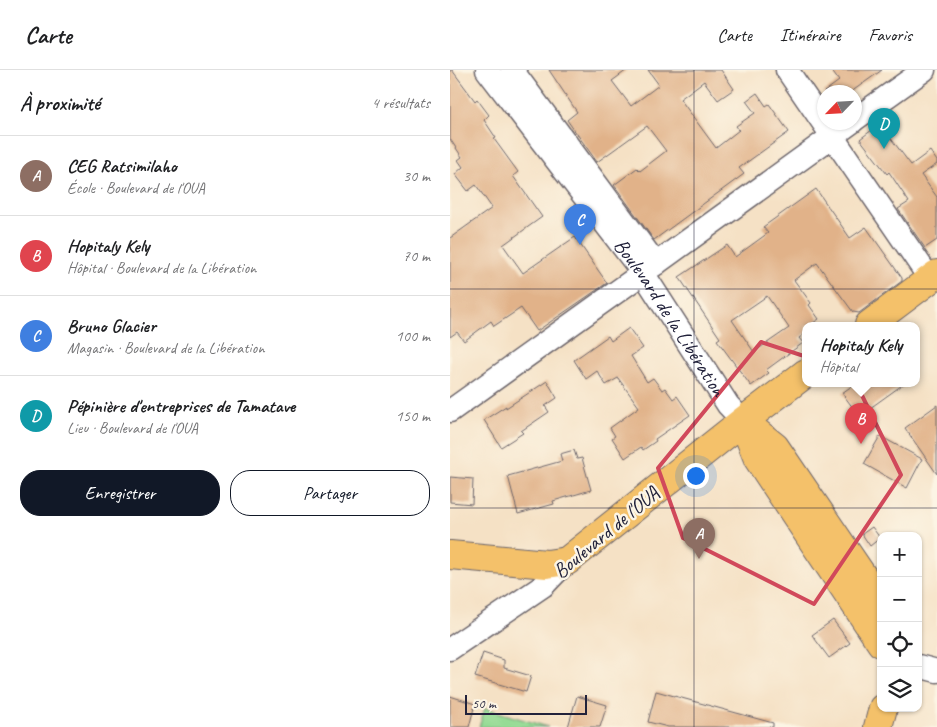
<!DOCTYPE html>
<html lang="fr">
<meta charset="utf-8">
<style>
:root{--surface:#fff;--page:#f2f2f2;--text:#202124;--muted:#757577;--line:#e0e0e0;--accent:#111827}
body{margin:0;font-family:Caveat,sans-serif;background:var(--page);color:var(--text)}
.controls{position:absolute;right:15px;bottom:15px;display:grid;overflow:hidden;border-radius:10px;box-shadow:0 1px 4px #0004}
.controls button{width:45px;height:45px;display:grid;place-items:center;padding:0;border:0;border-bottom:1px solid var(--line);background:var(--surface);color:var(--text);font:25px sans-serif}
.compass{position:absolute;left:367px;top:15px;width:45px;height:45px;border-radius:50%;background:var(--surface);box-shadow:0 1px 4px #0004;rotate:245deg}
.scale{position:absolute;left:15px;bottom:12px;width:122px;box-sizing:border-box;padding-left:5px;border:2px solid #22223b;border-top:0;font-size:14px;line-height:18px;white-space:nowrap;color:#22223b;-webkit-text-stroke:4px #fcf5e5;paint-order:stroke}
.you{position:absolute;left:245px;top:405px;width:18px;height:18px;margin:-12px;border:4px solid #fff;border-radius:50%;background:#1a73e8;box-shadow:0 0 0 8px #1a73e833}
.badge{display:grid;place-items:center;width:32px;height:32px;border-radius:50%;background:var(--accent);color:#fff;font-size:16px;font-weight:700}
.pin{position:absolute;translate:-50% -41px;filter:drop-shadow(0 1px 2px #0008)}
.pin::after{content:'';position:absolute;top:26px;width:18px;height:15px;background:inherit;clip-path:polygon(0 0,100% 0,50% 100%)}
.popup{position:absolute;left:352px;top:252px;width:118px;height:65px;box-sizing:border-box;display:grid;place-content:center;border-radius:10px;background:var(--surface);filter:drop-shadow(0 1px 4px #0005);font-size:16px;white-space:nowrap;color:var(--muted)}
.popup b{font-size:19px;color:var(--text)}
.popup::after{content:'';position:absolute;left:50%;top:100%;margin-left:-10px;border:10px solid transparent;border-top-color:var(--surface)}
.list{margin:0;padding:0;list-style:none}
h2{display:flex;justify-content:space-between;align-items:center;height:65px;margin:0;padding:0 20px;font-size:21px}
h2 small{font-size:16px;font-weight:400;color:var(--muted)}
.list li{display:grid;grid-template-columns:32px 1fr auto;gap:15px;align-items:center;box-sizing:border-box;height:80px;padding:0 20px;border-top:1px solid var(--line)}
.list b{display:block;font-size:19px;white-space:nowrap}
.list p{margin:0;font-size:16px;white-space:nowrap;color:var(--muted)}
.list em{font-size:16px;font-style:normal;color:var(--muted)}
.actions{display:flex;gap:10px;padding:15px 20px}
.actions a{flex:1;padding:11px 0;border:1px solid var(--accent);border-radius:20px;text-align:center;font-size:18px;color:var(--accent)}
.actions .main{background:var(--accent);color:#fff}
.icon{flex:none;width:28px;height:28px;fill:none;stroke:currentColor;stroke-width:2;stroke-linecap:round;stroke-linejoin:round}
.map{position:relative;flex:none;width:487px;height:657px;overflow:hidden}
header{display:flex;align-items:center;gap:30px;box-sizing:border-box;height:70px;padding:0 25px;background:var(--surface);border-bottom:1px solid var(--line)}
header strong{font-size:24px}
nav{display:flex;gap:28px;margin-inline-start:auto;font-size:18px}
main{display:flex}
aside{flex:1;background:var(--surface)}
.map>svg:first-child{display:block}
.green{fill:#95db94;stroke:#5c7e68}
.building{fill:#e1b289;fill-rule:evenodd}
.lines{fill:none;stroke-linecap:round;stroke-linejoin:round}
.minor-casing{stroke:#6c656b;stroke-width:25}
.major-casing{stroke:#6c656b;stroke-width:30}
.minor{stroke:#fff;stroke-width:22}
.major{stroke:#f4c16a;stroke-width:28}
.marked{fill:none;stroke:#d1495b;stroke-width:4;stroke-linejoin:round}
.grid{fill:none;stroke:#22223b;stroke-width:1;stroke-opacity:0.55}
.labels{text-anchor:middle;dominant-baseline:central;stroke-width:5;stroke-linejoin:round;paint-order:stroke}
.street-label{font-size:21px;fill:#22223b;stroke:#fcf5e5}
</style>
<header>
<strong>Carte</strong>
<nav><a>Carte</a><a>Itinéraire</a><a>Favoris</a></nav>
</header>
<main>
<aside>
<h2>À proximité<small>4 résultats</small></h2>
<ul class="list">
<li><span class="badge" style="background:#8d6e63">A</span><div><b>CEG Ratsimilaho</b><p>École · Boulevard de l'OUA</p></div><em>30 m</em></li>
<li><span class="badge" style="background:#e0444e">B</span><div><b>Hopitaly Kely</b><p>Hôpital · Boulevard de la Libération</p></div><em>70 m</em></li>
<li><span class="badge" style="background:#3f7fe0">C</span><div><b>Bruno Glacier</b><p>Magasin · Boulevard de la Libération</p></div><em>100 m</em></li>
<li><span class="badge" style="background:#0f9aa8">D</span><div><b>Pépinière d'entreprises de Tamatave</b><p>Lieu · Boulevard de l'OUA</p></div><em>150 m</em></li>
</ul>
<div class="actions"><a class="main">Enregistrer</a><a>Partager</a></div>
</aside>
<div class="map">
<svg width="487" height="657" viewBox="0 0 487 657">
<rect width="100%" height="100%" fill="#fcf5e5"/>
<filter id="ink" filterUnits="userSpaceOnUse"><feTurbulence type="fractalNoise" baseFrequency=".02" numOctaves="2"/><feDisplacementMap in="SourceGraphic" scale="10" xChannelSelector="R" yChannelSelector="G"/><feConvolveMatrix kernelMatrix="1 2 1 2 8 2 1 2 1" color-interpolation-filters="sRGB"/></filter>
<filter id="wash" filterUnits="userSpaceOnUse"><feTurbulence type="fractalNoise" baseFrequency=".0096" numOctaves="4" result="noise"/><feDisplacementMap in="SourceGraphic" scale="20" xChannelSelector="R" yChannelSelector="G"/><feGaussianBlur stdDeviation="1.12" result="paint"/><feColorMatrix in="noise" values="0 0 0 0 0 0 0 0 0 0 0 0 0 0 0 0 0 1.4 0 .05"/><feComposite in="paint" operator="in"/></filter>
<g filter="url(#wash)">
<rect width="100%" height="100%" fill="#f5e1c5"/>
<path class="green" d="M35,638l63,19h-69z"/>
<g id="blocks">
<path class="building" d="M0,0h2l23,31 2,-2 12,16 -5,5 12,18 -2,1 24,33 -5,4 29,41 -39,28 20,28 52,-36 32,46 -70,48 -16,-23 -27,18 -3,-5 -27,20 -7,-9 -7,5v-99l42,-30 -16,-23 -8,6 -13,-17 8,-7 -5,-7 4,-3 -12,-18z
M99,0h78l-15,11 19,25 28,-21 -11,-15h73l13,19 -16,11 -14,-19 -24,18 36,49 23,-18 -3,-4 19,-13 -9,-12 11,-8 9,13 3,-2 20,28 -50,36 5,6 -90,66 -40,-55 23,-17 3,3 26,-20 -19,-25 -50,36 -30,-42 10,-8z
M381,0h51l-31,22h-27l15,-11z
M430,54l31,41 19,-14 7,10v3l-16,11 16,22v43l-12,8 -27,-39 11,-7 -20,-30 -2,2 -27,-35z
M366,119l34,49 16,-11 36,51v3l-43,32 -6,-1 -36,-49 -23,17 17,23 -2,2 10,14 -9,6h-4v8l-7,5 4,5 -37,27 3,3 -18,13 -34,-46 3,-2 -41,-61 48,-32 8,12 33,-24 -5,-6zM317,226l22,32 -35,24 -22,-32z
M179,258l14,20 -12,8 16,26 6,-4 9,12 3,-2 8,11 4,-3 13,19 -35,24 1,2 -13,9 -2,-3 -16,11 -13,-20 3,-2 -5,-8 29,-21 -21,-29 -12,7 -9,-14 -11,8 -12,-19 34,-24 3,5z
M97,311l10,17 -12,8 4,6 -28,19 2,2 -22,14 -17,-27 22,-14v2z
M406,313h49l-46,33 -17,-23z
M487,335v69l-32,-46z
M430,366l42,23 -15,29 -43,-24z
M124,380l3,9 5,-1 9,32 -38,11 1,3 -36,10 -10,-38 54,-15 -2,-7z
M0,407l23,2 -1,25 -22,-2z
M422,457l8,11 -10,8 -8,-12z
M383,550l17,23 -21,15 -17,-23z
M33,583l21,7v8l27,8 -5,16 -51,-15z
M206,621l117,32v4h-105l-20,-5z
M0,626l25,8 -6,23h-19z
M127,626l30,9 -7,22h-32z"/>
</g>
</g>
<g filter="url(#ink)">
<use href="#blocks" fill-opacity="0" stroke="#6c656b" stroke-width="1"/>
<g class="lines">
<g class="minor-casing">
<g id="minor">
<path id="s1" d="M37,0l156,203 85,132 15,16"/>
<path d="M62,0l144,194"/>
<path d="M337,0l143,209"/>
<path d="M404,50l70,-50"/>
<path d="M0,341l193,-138 209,-151"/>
<path d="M0,579l93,-63 24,-25"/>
<path d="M468,596l19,5"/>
</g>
</g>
<g class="major-casing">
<path id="major" d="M419,255l68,-51
M293,351l15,38 123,184
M294,352l31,25 106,156
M0,485l97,9 20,-3 176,-140 63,-48
M428,657l5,-19"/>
</g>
<use href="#minor" class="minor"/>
<use href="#major" class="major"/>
</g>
</g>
<path class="marked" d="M311,272l89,29 51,104 -87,129 -131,-66 -25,-70z"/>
<path class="grid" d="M244,0v657M0,219h487M0,438h487"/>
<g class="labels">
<g class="street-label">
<text stroke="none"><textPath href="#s1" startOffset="308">Boulevard de la Libération</textPath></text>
<text transform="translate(156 462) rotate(-40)">Boulevard de l'OUA</text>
</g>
</g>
</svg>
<div class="controls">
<button>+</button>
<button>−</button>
<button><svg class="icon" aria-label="locate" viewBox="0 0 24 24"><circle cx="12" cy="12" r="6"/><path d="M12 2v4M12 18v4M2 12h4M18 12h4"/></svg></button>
<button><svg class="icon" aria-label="layers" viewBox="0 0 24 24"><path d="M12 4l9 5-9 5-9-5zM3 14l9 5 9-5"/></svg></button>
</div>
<svg class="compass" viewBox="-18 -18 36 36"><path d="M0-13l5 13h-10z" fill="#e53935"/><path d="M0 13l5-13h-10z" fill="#757577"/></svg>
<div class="scale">50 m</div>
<div class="you"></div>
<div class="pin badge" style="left:249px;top:489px;background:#8d6e63">A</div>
<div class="pin badge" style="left:411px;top:374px;background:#e0444e">B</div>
<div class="popup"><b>Hopitaly Kely</b>Hôpital</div>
<div class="pin badge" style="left:130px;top:175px;background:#3f7fe0">C</div>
<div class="pin badge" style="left:434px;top:79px;background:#0f9aa8">D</div>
</div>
</main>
